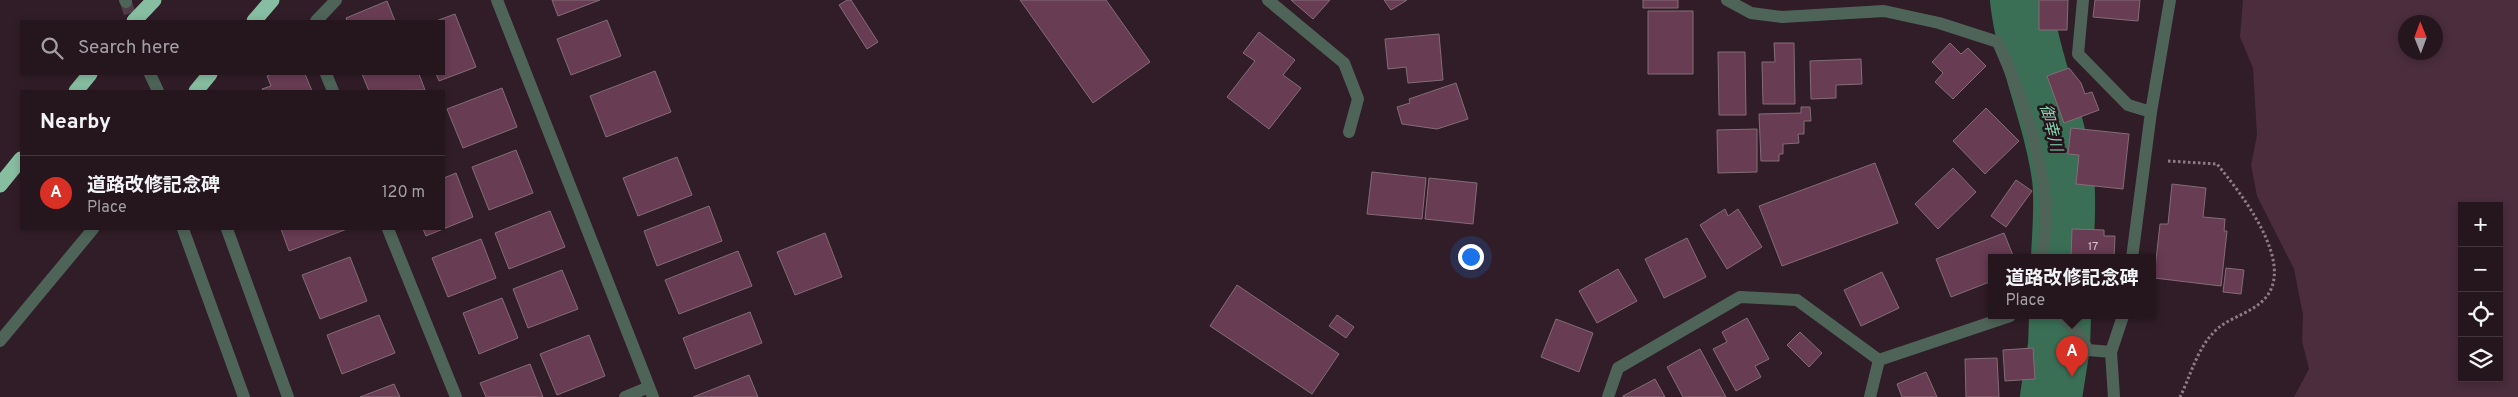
<!DOCTYPE html>
<meta charset="utf-8">
<style>
:root{--surface:#25161d;--page:#31232a;--text:#f1f3f6;--muted:#a39fa4;--line:#42353b;--accent:#d93025}
body{margin:0;font-family:Overpass,"Noto Sans JP",sans-serif;background:var(--page);color:var(--text)}
.controls{position:absolute;right:15px;bottom:15px;display:grid;overflow:hidden;border-radius:0px;box-shadow:0 2px 8px #0003}
.controls button{width:45px;height:45px;display:grid;place-items:center;padding:0;border:0;border-bottom:1px solid var(--line);background:var(--surface);color:var(--text);font:25px sans-serif}
.compass{position:absolute;left:2398px;top:15px;width:45px;height:45px;border-radius:50%;background:var(--surface);box-shadow:0 2px 8px #0003;rotate:359deg}
.you{position:absolute;left:1470px;top:256px;width:18px;height:18px;margin:-12px;border:4px solid #fff;border-radius:50%;background:#1a73e8;box-shadow:0 0 0 8px #1a73e833}
.badge{display:grid;place-items:center;width:32px;height:32px;border-radius:50%;background:var(--accent);color:#fff;font-size:16px;font-weight:700}
.pin{position:absolute;translate:-50% -41px;filter:drop-shadow(0 1px 2px #0008)}
.pin::after{content:'';position:absolute;top:26px;width:18px;height:15px;background:inherit;clip-path:polygon(0 0,100% 0,50% 100%)}
.popup{position:absolute;left:1988px;top:254px;width:168px;height:65px;box-sizing:border-box;display:grid;place-content:center;border-radius:0px;background:var(--surface);filter:drop-shadow(0 1px 4px #0005);font-size:16px;white-space:nowrap;color:var(--muted)}
.popup b{font-size:19px;color:var(--text)}
.popup::after{content:'';position:absolute;left:50%;top:100%;margin-left:-10px;border:10px solid transparent;border-top-color:var(--surface)}
.list{margin:0;padding:0;list-style:none}
h2{display:flex;justify-content:space-between;align-items:center;height:65px;margin:0;padding:0 20px;font-size:21px}
h2 small{font-size:16px;font-weight:400;color:var(--muted)}
.list li{display:grid;grid-template-columns:32px 1fr auto;gap:15px;align-items:center;box-sizing:border-box;height:75px;padding:0 20px;border-top:1px solid var(--line)}
.list b{display:block;font-size:19px;white-space:nowrap}
.list p{margin:0;font-size:16px;white-space:nowrap;color:var(--muted)}
.list em{font-size:16px;font-style:normal;color:var(--muted)}
.icon{flex:none;width:28px;height:28px;fill:none;stroke:currentColor;stroke-width:2;stroke-linecap:round;stroke-linejoin:round}
.map{position:relative;flex:none;width:2518px;height:397px;overflow:hidden}
.search{position:absolute;background:var(--surface);box-shadow:0 2px 8px #0003;left:20px;top:20px;width:425px;height:55px;display:flex;align-items:center;gap:12px;box-sizing:border-box;padding:0 18px;border-radius:0px;color:var(--muted);font-size:19px}
.panel{position:absolute;background:var(--surface);box-shadow:0 2px 8px #0003;left:20px;top:90px;width:425px;height:140px;border-radius:0px}
.map>svg:first-child{display:block}
.green{fill:#4b2d3d;fill-rule:evenodd}
.lines{fill:none;stroke-linecap:round;stroke-linejoin:round}
.river{stroke:#3a6f56;stroke-width:62}
.building{fill:#683c53;stroke:#846c77}
.tertiary-tunnel{stroke:#503c46;stroke-width:12;stroke-dasharray:12 6;stroke-linecap:butt}
.path{stroke:#8e7c85;stroke-width:3;stroke-dasharray:2.5 2.5;stroke-linecap:butt}
.minor{stroke:#4f6459;stroke-width:12}
.tertiary{stroke:#4f6459;stroke-width:12}
.motorway{stroke:#87bea2;stroke-width:15}
.labels{text-anchor:middle;dominant-baseline:central;stroke-width:5;stroke-linejoin:round;paint-order:stroke}
.number-label{font-size:12px;fill:#d8c2cc}
.water-label{font-size:16px;font-style:italic;fill:#84d7af;stroke:#26131d}
</style>
<div class="map">
<svg width="2518" height="397" viewBox="0 0 2518 397">
<rect width="100%" height="100%" fill="#311d27"/>
<path class="green" d="M2243,0h275v397h-224l15,-28 -7,-28 1,-26 -9,-46 -37,-73 -6,-31 6,-30 -4,-67 -13,-31zM2406,22h30v30h-30zM2462,206h37v172h-37z"/>
<g class="lines">
<path class="river" d="M2021,0c7,61 34,117 42,178 3,26 0,54 -1,80
M2051,397l8,-51 1,-30"/>
</g>
<path class="building" d="M552,0h48l-42,16z
M847,0h4l27,42 -11,7 -28,-44z
M1020,0h86l44,62 -57,41z
M1291,0h39l-17,19z
M1384,0h23l-16,10z
M1643,0h35v8h-35z
M2039,0h29l-1,30h-28z
M2095,0h45l-2,21 -45,-4z
M387,1l8,20h-48l-1,-3z
M1648,11h45v63h-45z
M455,14l21,53 -37,14 -3,-7h8v-53h-8z
M607,20l14,36 -50,19 -14,-36z
M1259,32l36,28 -12,15 18,13 -32,41 -42,-32 28,-36 -12,-8z
M1439,34l4,46 -35,3 -2,-16 -18,2 -3,-30z
M1774,43h20l1,61h-32l-1,-42h13z
M1950,43l11,11 7,-6 18,18 -33,33 -18,-17 8,-9 -11,-11z
M1718,52h27l1,63h-27z
M1861,59l1,25 -26,1v13l-25,1 -1,-38z
M2069,68l12,15 4,11 7,-2 7,18 -35,13 -17,-47z
M655,71l16,41 -65,25 -16,-41z
M272,74h33l7,17h-49l-1,-2 9,-3 -4,-10z
M362,74h57l6,16 -56,1z
M1456,83l12,36 -31,10 -35,-5 -5,-17 13,-4 -1,-4z
M502,88l15,39 -54,21 -16,-39z
M1801,107h9l1,14h-7v13h-6l1,9 -16,1v10h-4v7h-18l-2,-47 42,-1z
M1986,108l33,33 -34,33 -32,-33z
M2071,128l58,6 -6,55 -47,-5 3,-29 -11,-1z
M1757,129v43l-39,1 -1,-43z
M516,150l17,43 -44,17 -17,-43z
M677,157l15,38 -54,21 -15,-38z
M1875,163l23,60 -116,43 -23,-60z
M1953,168l23,24 -38,37 -23,-25z
M1372,172l54,6 -4,41 -55,-5z
M456,173l17,44 -47,19 -3,-7h21v-51z
M1429,178l48,5 -4,41 -48,-5z
M2016,180l16,11 -26,36 -15,-11z
M2172,184l34,4 -3,29 22,2 -1,12h3l-6,55 -67,-8 6,-54h8z
M709,206l13,35 -65,25 -13,-35z
M1725,209l3,7 10,-7 24,38 -35,22 -27,-44z
M550,211l15,36 -56,22 -14,-36z
M281,229h66l-58,22z
M2072,229l32,1v6h11l-1,22h-43z
M825,233l17,44 -47,18 -18,-43z
M2004,233l10,25h-22v23l-41,16 -15,-38z
M1687,238l19,39 -42,21 -19,-39z
M481,239l15,39 -48,19 -16,-39z
M738,251l14,35 -73,28 -14,-34z
M350,257l17,44 -47,18 -18,-44z
M2226,268l18,2 -3,24 -18,-2z
M1618,269l19,32 -40,22 -18,-32z
M562,270l16,39 -50,19 -15,-39z
M1882,272l17,36 -38,18 -17,-36z
M1237,285l102,69 -27,40 -102,-68z
M502,298l16,40 -39,16 -16,-41z
M750,312l12,31 -67,26 -12,-31z
M379,315l16,38 -53,21 -15,-39z
M1337,315l17,12 -8,11 -17,-12z
M1747,318l22,41 -14,7 6,11 -25,14 -23,-42 14,-7 -5,-10z
M1556,319l37,14 -14,39 -38,-15z
M1800,332l22,21 -13,14 -22,-22z
M589,335l16,41 -48,19 -17,-41z
M2033,348l2,31 -30,2 -2,-31z
M1700,349l26,48h-43l-16,-30z
M1997,358l2,39h-33l-1,-38z
M530,364l13,33h-57l-6,-14z
M1926,372l11,25h-35l-5,-13z
M749,375l9,22h-65z
M1655,379l10,18h-42v-1z
M394,384l6,13h-40z"/>
<g class="lines">
<path class="tertiary-tunnel" d="M126,2l6,19"/>
<path class="path" d="M2168,161l49,3c23,28 77,96 50,132 -13,17 -36,20 -51,34 -19,18 -25,45 -36,67"/>
<path class="minor" d="M497,0l156,397
M1268,0l76,63 14,36 -9,33
M1727,0l24,13 31,4 102,-6 55,12 59,19c24,55 47,118 48,178 0,12 -3,26 -5,38
M2083,0l-5,54 50,51 23,7
M316,21l20,-21
M326,74l7,17
M388,229l68,168
M2132,258l19,-146 19,-112
M2062,316l13,13 13,21 23,2
M625,397l24,-10
M1608,397l10,-29 122,-71 57,3 82,60 131,-44
M1870,397l9,-37
M2114,397l-3,-45 12,-36"/>
<path class="tertiary" d="M125,0l1,2
M150,74l8,17
M183,229l61,168
M227,229l61,168
M0,341l93,-112"/>
<path class="motorway" d="M134,21l20,-21
M254,21l18,-21
M76,91l14,-17
M196,91l14,-17
M0,185l21,-26"/>
</g>
<g class="labels">
<g class="number-label">
<text x="2093" y="247">17</text>
</g>
<g class="water-label">
<text transform="translate(2050 128) rotate(76)">御幸川</text>
</g>
</g>
</svg>
<div class="controls">
<button>+</button>
<button>−</button>
<button><svg class="icon" aria-label="locate" viewBox="0 0 24 24"><circle cx="12" cy="12" r="6"/><path d="M12 2v4M12 18v4M2 12h4M18 12h4"/></svg></button>
<button><svg class="icon" aria-label="layers" viewBox="0 0 24 24"><path d="M12 4l9 5-9 5-9-5zM3 14l9 5 9-5"/></svg></button>
</div>
<svg class="compass" viewBox="-18 -18 36 36"><path d="M0-13l5 13h-10z" fill="#e53935"/><path d="M0 13l5-13h-10z" fill="#a39fa4"/></svg>
<div class="you"></div>
<div class="pin badge" style="left:2072px;top:377px">A</div>
<div class="popup"><b>道路改修記念碑</b>Place</div>
<div class="search"><svg class="icon" aria-label="search" viewBox="0 0 24 24"><circle cx="10" cy="10" r="6"/><path d="M15 15l6 6"/></svg>Search here</div>
<section class="panel">
<h2>Nearby<small></small></h2>
<ul class="list">
<li><span class="badge">A</span><div><b>道路改修記念碑</b><p>Place</p></div><em>120 m</em></li>
</ul>
</section>
</div>
